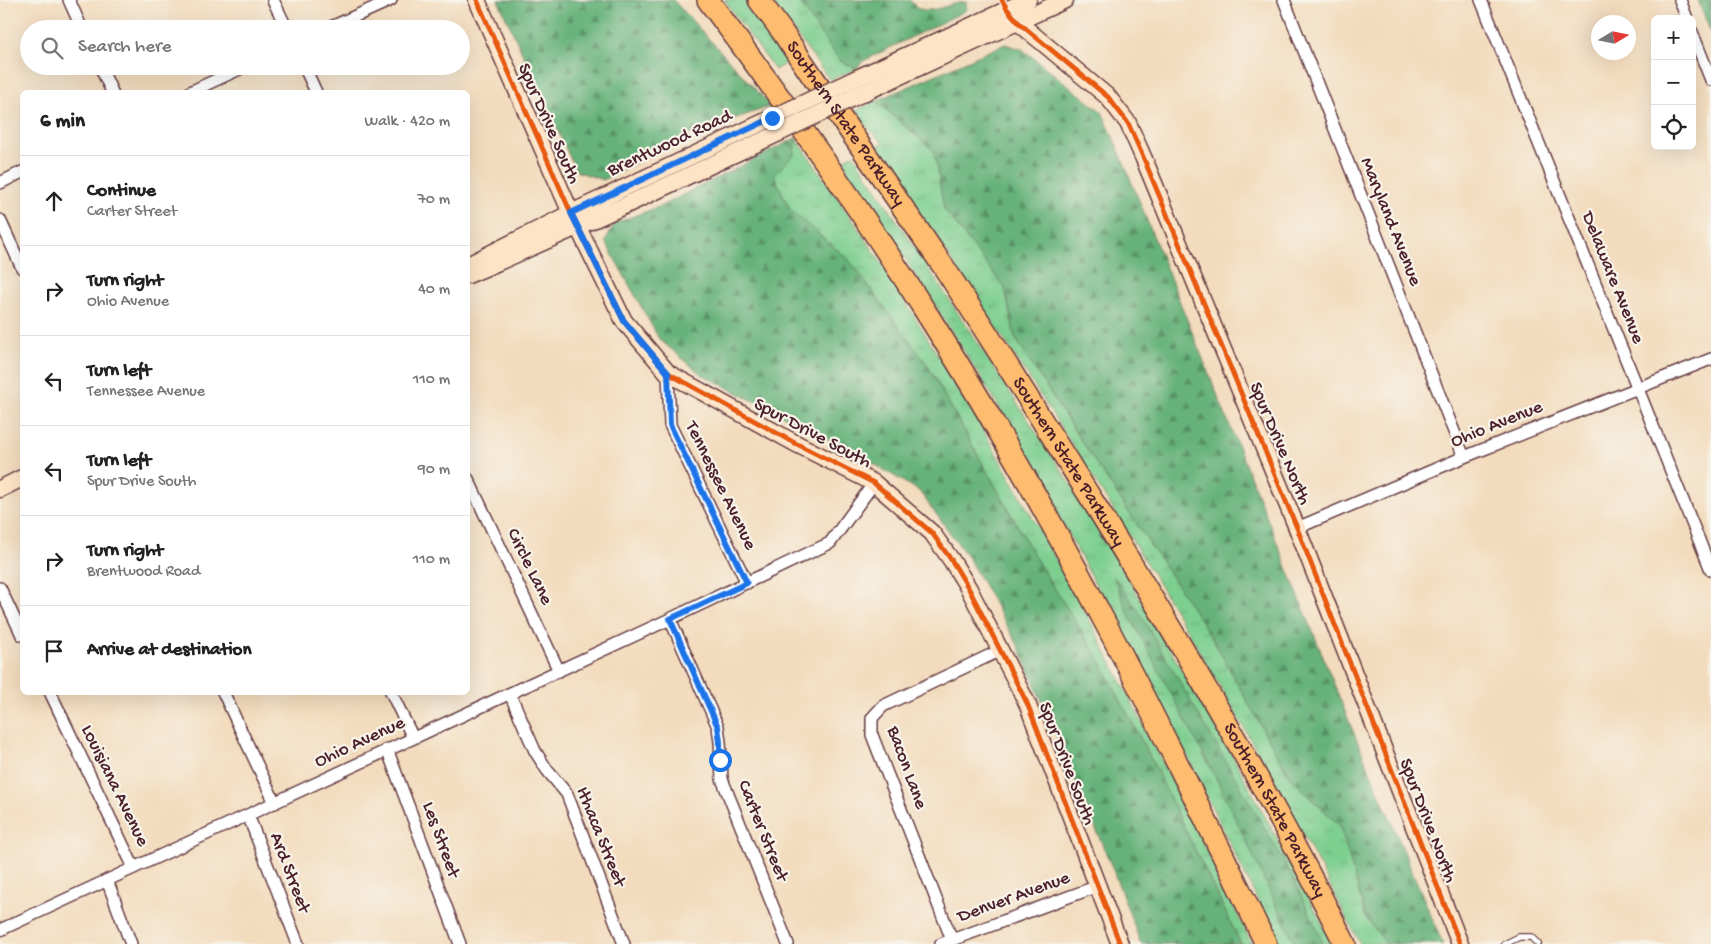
<!DOCTYPE html>
<meta charset="utf-8">
<style>
:root{--surface:#fff;--page:#f6f6f6;--text:#222;--muted:#767676;--line:#e0e0e0}
body{margin:0;font-family:"Gochi Hand",sans-serif;background:var(--page);color:var(--text)}
.controls{position:absolute;right:15px;top:15px;display:grid;overflow:hidden;border-radius:8px;box-shadow:0 5px 20px #0002}
.controls button{width:45px;height:45px;display:grid;place-items:center;padding:0;border:0;border-bottom:1px solid var(--line);background:var(--surface);color:var(--text);font:25px sans-serif}
.compass{position:absolute;left:1591px;top:15px;width:45px;height:45px;border-radius:50%;background:var(--surface);box-shadow:0 5px 20px #0002;rotate:80deg}
.stop{position:absolute;width:15px;height:15px;margin:-11px;border:4px solid #1a73e8;border-radius:50%;background:#fff}
.stop.end{background:#1a73e8;border-color:#fff;box-shadow:0 1px 5px #0008}
.list{margin:0;padding:0;list-style:none}
h2{display:flex;justify-content:space-between;align-items:center;height:65px;margin:0;padding:0 20px;font-size:21px}
h2 small{font-size:16px;font-weight:400;color:var(--muted)}
.list li{display:grid;grid-template-columns:32px 1fr auto;gap:15px;align-items:center;box-sizing:border-box;height:90px;padding:0 20px;border-top:1px solid var(--line)}
.list b{display:block;font-size:19px;white-space:nowrap}
.list p{margin:0;font-size:16px;white-space:nowrap;color:var(--muted)}
.list em{font-size:16px;font-style:normal;color:var(--muted)}
.icon{flex:none;width:28px;height:28px;fill:none;stroke:currentColor;stroke-width:2;stroke-linecap:round;stroke-linejoin:round}
.map{position:relative;flex:none;width:1711px;height:944px;overflow:hidden}
.search{position:absolute;background:var(--surface);box-shadow:0 5px 20px #0002;left:20px;top:20px;width:450px;height:55px;display:flex;align-items:center;gap:12px;box-sizing:border-box;padding:0 18px;border-radius:28px;color:var(--muted);font-size:19px}
.panel{position:absolute;background:var(--surface);box-shadow:0 5px 20px #0002;left:20px;top:90px;width:450px;height:605px;border-radius:8px}
.map>svg:first-child{display:block}
.grass{fill:url(#grass-tufts);stroke:#64775e}
.forest{fill:url(#forest-firs);stroke:#586852}
.lines{fill:none;stroke-linecap:round;stroke-linejoin:round}
.lane-casing{stroke:#633b41;stroke-width:8}
.street-casing{stroke:#633b41;stroke-width:14}
.secondary-casing{stroke:#633b41;stroke-width:19}
.highway-casing{stroke:#633b41;stroke-width:24}
.lane{stroke:#fff;stroke-width:5.5}
.street{stroke:#fff;stroke-width:11}
.secondary{stroke:#fee4c6;stroke-width:16}
.highway{stroke:#fdbc70;stroke-width:21}
.secondary-bridge-casing{stroke:#633b41;stroke-width:19;stroke-linecap:butt}
.secondary-bridge{stroke:#fee4c6;stroke-width:16}
.cycleway-casing{stroke:#f7f3e8;stroke-width:8}
.cycleway{stroke:#e8590c;stroke-width:5}
.route{stroke:#1a73e8;stroke-width:6}
.labels{text-anchor:middle;dominant-baseline:central;stroke-width:4.5;stroke-linejoin:round;paint-order:stroke}
.street-label{font-size:19px;fill:#4a1f2b;stroke:#f7f3e8}
</style>
<div class="map">
<svg width="1711" height="944" viewBox="0 0 1711 944">
<defs>
<pattern id="grass-tufts" width="24" height="20" patternUnits="userSpaceOnUse" patternTransform="scale(1.25)"><rect width="24" height="20" fill="#7dcf90"/><path d="M3 7l-1-3M5 7V3M7 7l1-3M15 17l-1-3M17 17v-4M19 17l1-3" fill="none" stroke="#6eb17c"/></pattern>
<pattern id="forest-firs" width="22" height="20" patternUnits="userSpaceOnUse" patternTransform="scale(1.25)"><rect width="22" height="20" fill="#66b27a"/><path d="M5 1l3.5 6h-7zM16 11l3.5 6h-7z" fill="#569064"/></pattern>
</defs>
<rect width="100%" height="100%" fill="#f7f3e8"/>
<filter id="ink" filterUnits="userSpaceOnUse"><feTurbulence type="fractalNoise" baseFrequency=".02" numOctaves="2"/><feDisplacementMap in="SourceGraphic" scale="10" xChannelSelector="R" yChannelSelector="G"/><feConvolveMatrix kernelMatrix="1 2 1 2 8 2 1 2 1" color-interpolation-filters="sRGB"/></filter>
<filter id="wash" filterUnits="userSpaceOnUse"><feTurbulence type="fractalNoise" baseFrequency=".0096" numOctaves="4" result="noise"/><feDisplacementMap in="SourceGraphic" scale="20" xChannelSelector="R" yChannelSelector="G"/><feGaussianBlur stdDeviation="1.12" result="paint"/><feColorMatrix in="noise" values="0 0 0 0 0 0 0 0 0 0 0 0 0 0 0 0 0 1.4 0 .05"/><feComposite in="paint" operator="in"/></filter>
<g filter="url(#wash)">
<rect width="100%" height="100%" fill="#f3dbbd"/>
<path class="grass" d="M724,0h20l43,62 -12,8z
M771,0h27l41,60 17,9 -26,11z
M876,101l58,50 10,58 61,79 10,50 57,89 139,209 78,140 52,51 25,91 21,26h-27c-140,-279 -311,-540 -485,-798l8,-3 -30,-31z
M796,138l83,121 95,155 109,193 103,201 66,136h-11l-92,-189 -51,-98 -59,-93 -111,-198 -79,-106 -59,-50 -16,-35 20,-20z
M853,154l237,360 141,239 102,191h-54l-89,-182 -123,-231 -72,-131 -91,-143 -63,-95z"/>
<path class="forest" d="M498,0h175l98,106 -85,30 -83,44 -27,-9z
M798,0h111c3,2 6,6 9,8 13,7 34,-6 48,-6l1,8 -104,51 -7,8 -17,-9z
M1698,0h13v31h-1z
M1005,44l17,5 80,63 15,34 236,585 90,213h-56l-21,-26 -25,-91 -52,-51 -78,-140 -139,-209 -57,-89 -10,-50 -61,-79 -10,-58 -58,-50z
M796,138l-2,17 -20,20 16,35 59,50 79,106 111,198 59,93 51,98 92,189h-100l-30,-79 -93,-220 -51,-89 -48,-65 -60,-36 -158,-81 -42,-35 -54,-98 10,-18 46,-17z
M1114,577l24,33 152,262 34,72h-29l-79,-166 -89,-167z"/>
</g>
<g filter="url(#ink)">
<g class="lines">
<g class="lane-casing">
<path id="lane" d="M1505,944l14,-7h12l7,7"/>
</g>
<g class="street-casing">
<path id="street" d="M69,0l13,29
M273,0l14,29
M1284,0l180,457
M1481,0l230,570
M1680,0l7,19
M327,29l64,-29
M1692,32l19,48
M100,66l12,26
M304,66l12,26
M190,92l56,-26
M0,183l22,-11
M0,220l22,48
M668,373l2,52 77,158
M468,479l91,192
M1297,528l167,-71 247,-98
M0,588l22,47
M670,619l48,108 2,15 2,37 66,165
M50,692l84,176
M223,692l52,111
M391,692l22,46
M510,694l25,57 12,19 20,24 57,150
M387,749l73,195
M248,815l50,129
M107,880l24,64
M0,930l670,-311 160,-76 44,-60
M952,940l-80,-205v-17l11,-12 118,-56
M941,944l157,-58"/>
</g>
<g class="secondary-casing">
<path id="secondary" d="M477,0l94,213 53,108 44,52 125,69 81,41 58,50 20,28 17,28 58,114 93,241
M1007,9l12,14 89,74 20,26 16,36 153,369 163,416
M855,79l173,-79
M863,93l202,-93
M468,265l103,-52 201,-95
M468,275l26,-11 132,-59 157,-74
M0,489l22,-11"/>
</g>
<g class="highway-casing">
<g id="highway">
<path d="M708,0c77,103 152,208 221,317 127,200 234,413 337,627"/>
<path id="s1" d="M759,0l22,30c53,79 108,157 162,236 52,78 101,158 151,237 89,144 176,289 251,441"/>
</g>
</g>
<use href="#lane" class="lane"/>
<use href="#street" class="street"/>
<use href="#secondary" class="secondary"/>
<use href="#highway" class="highway"/>
<g class="secondary-bridge-casing">
<path id="secondary-bridge" d="M772,118l83,-39
M783,131l80,-38"/>
</g>
<use href="#secondary-bridge" class="secondary-bridge"/>
<g class="cycleway-casing">
<path id="cycleway" d="M477,0l94,213 53,108 44,52 125,69 81,41 58,50 20,28 17,28 58,114 93,241
M1002,0l5,9 12,14 89,74 20,26 16,36 153,369 163,416"/>
</g>
<use href="#cycleway" class="cycleway"/>
</g>
</g>
<g class="lines" filter="url(#ink)">
<path class="route" d="M720,760v-18l-2,-15 -48,-108 77,-36 -77,-158 -2,-52 -44,-52 -53,-108 201,-95"/>
</g>
<g class="labels">
<g class="street-label">
<text transform="translate(548 124) rotate(66)">Spur Drive South</text>
<text stroke="none"><textPath href="#s1" startOffset="151">Southern State Parkway</textPath></text>
<text transform="translate(670 144) rotate(-25)">Brentwood Road</text>
<text transform="translate(1390 222) rotate(68)">Maryland Avenue</text>
<text transform="translate(1612 278) rotate(68)">Delaware Avenue</text>
<text transform="translate(1497 425) rotate(-22)">Ohio Avenue</text>
<text transform="translate(812 434) rotate(28)">Spur Drive South</text>
<text transform="translate(1279 444) rotate(67)">Spur Drive North</text>
<text stroke="none"><textPath href="#s1" startOffset="556">Southern State Parkway</textPath></text>
<text transform="translate(720 486) rotate(64)">Tennessee Avenue</text>
<text transform="translate(529 567) rotate(64)">Circle Lane</text>
<text transform="translate(360 743) rotate(-25)">Ohio Avenue</text>
<text transform="translate(1066 764) rotate(69)">Spur Drive South</text>
<text transform="translate(906 768) rotate(70)">Bacon Lane</text>
<text transform="translate(114 786) rotate(64)">Louisiana Avenue</text>
<text stroke="none"><textPath href="#s1" startOffset="961">Southern State Parkway</textPath></text>
<text transform="translate(1427 821) rotate(69)">Spur Drive North</text>
<text transform="translate(762 831) rotate(68)">Carter Street</text>
<text transform="translate(600 837) rotate(68)">Ithaca Street</text>
<text transform="translate(440 840) rotate(70)">Les Street</text>
<text transform="translate(289 873) rotate(69)">Ard Street</text>
<text transform="translate(1014 898) rotate(-20)">Denver Avenue</text>
</g>
</g>
</svg>
<div class="controls">
<button>+</button>
<button>−</button>
<button><svg class="icon" aria-label="locate" viewBox="0 0 24 24"><circle cx="12" cy="12" r="6"/><path d="M12 2v4M12 18v4M2 12h4M18 12h4"/></svg></button>
</div>
<svg class="compass" viewBox="-18 -18 36 36"><path d="M0-13l5 13h-10z" fill="#e53935"/><path d="M0 13l5-13h-10z" fill="#767676"/></svg>
<div class="stop" style="left:720px;top:760px"></div>
<div class="stop end" style="left:772px;top:118px"></div>
<div class="search"><svg class="icon" aria-label="search" viewBox="0 0 24 24"><circle cx="10" cy="10" r="6"/><path d="M15 15l6 6"/></svg>Search here</div>
<section class="panel">
<h2>6 min<small>Walk · 420 m</small></h2>
<ul class="list">
<li><svg class="icon" aria-label="ahead" viewBox="0 0 24 24"><path d="M12 20V5M6 11l6-6 6 6"/></svg><div><b>Continue</b><p>Carter Street</p></div><em>70 m</em></li>
<li><svg class="icon" aria-label="right" viewBox="0 0 24 24"><path d="M7 20v-9h11M14 6l5 5-5 5"/></svg><div><b>Turn right</b><p>Ohio Avenue</p></div><em>40 m</em></li>
<li><svg class="icon" aria-label="left" viewBox="0 0 24 24"><path d="M17 20v-9H6M10 6l-5 5 5 5"/></svg><div><b>Turn left</b><p>Tennessee Avenue</p></div><em>110 m</em></li>
<li><svg class="icon" aria-label="left" viewBox="0 0 24 24"><path d="M17 20v-9H6M10 6l-5 5 5 5"/></svg><div><b>Turn left</b><p>Spur Drive South</p></div><em>90 m</em></li>
<li><svg class="icon" aria-label="right" viewBox="0 0 24 24"><path d="M7 20v-9h11M14 6l5 5-5 5"/></svg><div><b>Turn right</b><p>Brentwood Road</p></div><em>110 m</em></li>
<li><svg class="icon" aria-label="arrive" viewBox="0 0 24 24"><path d="M6 21V4h12l-3 4 3 4H6"/></svg><div><b>Arrive at destination</b></div></li>
</ul>
</section>
</div>
